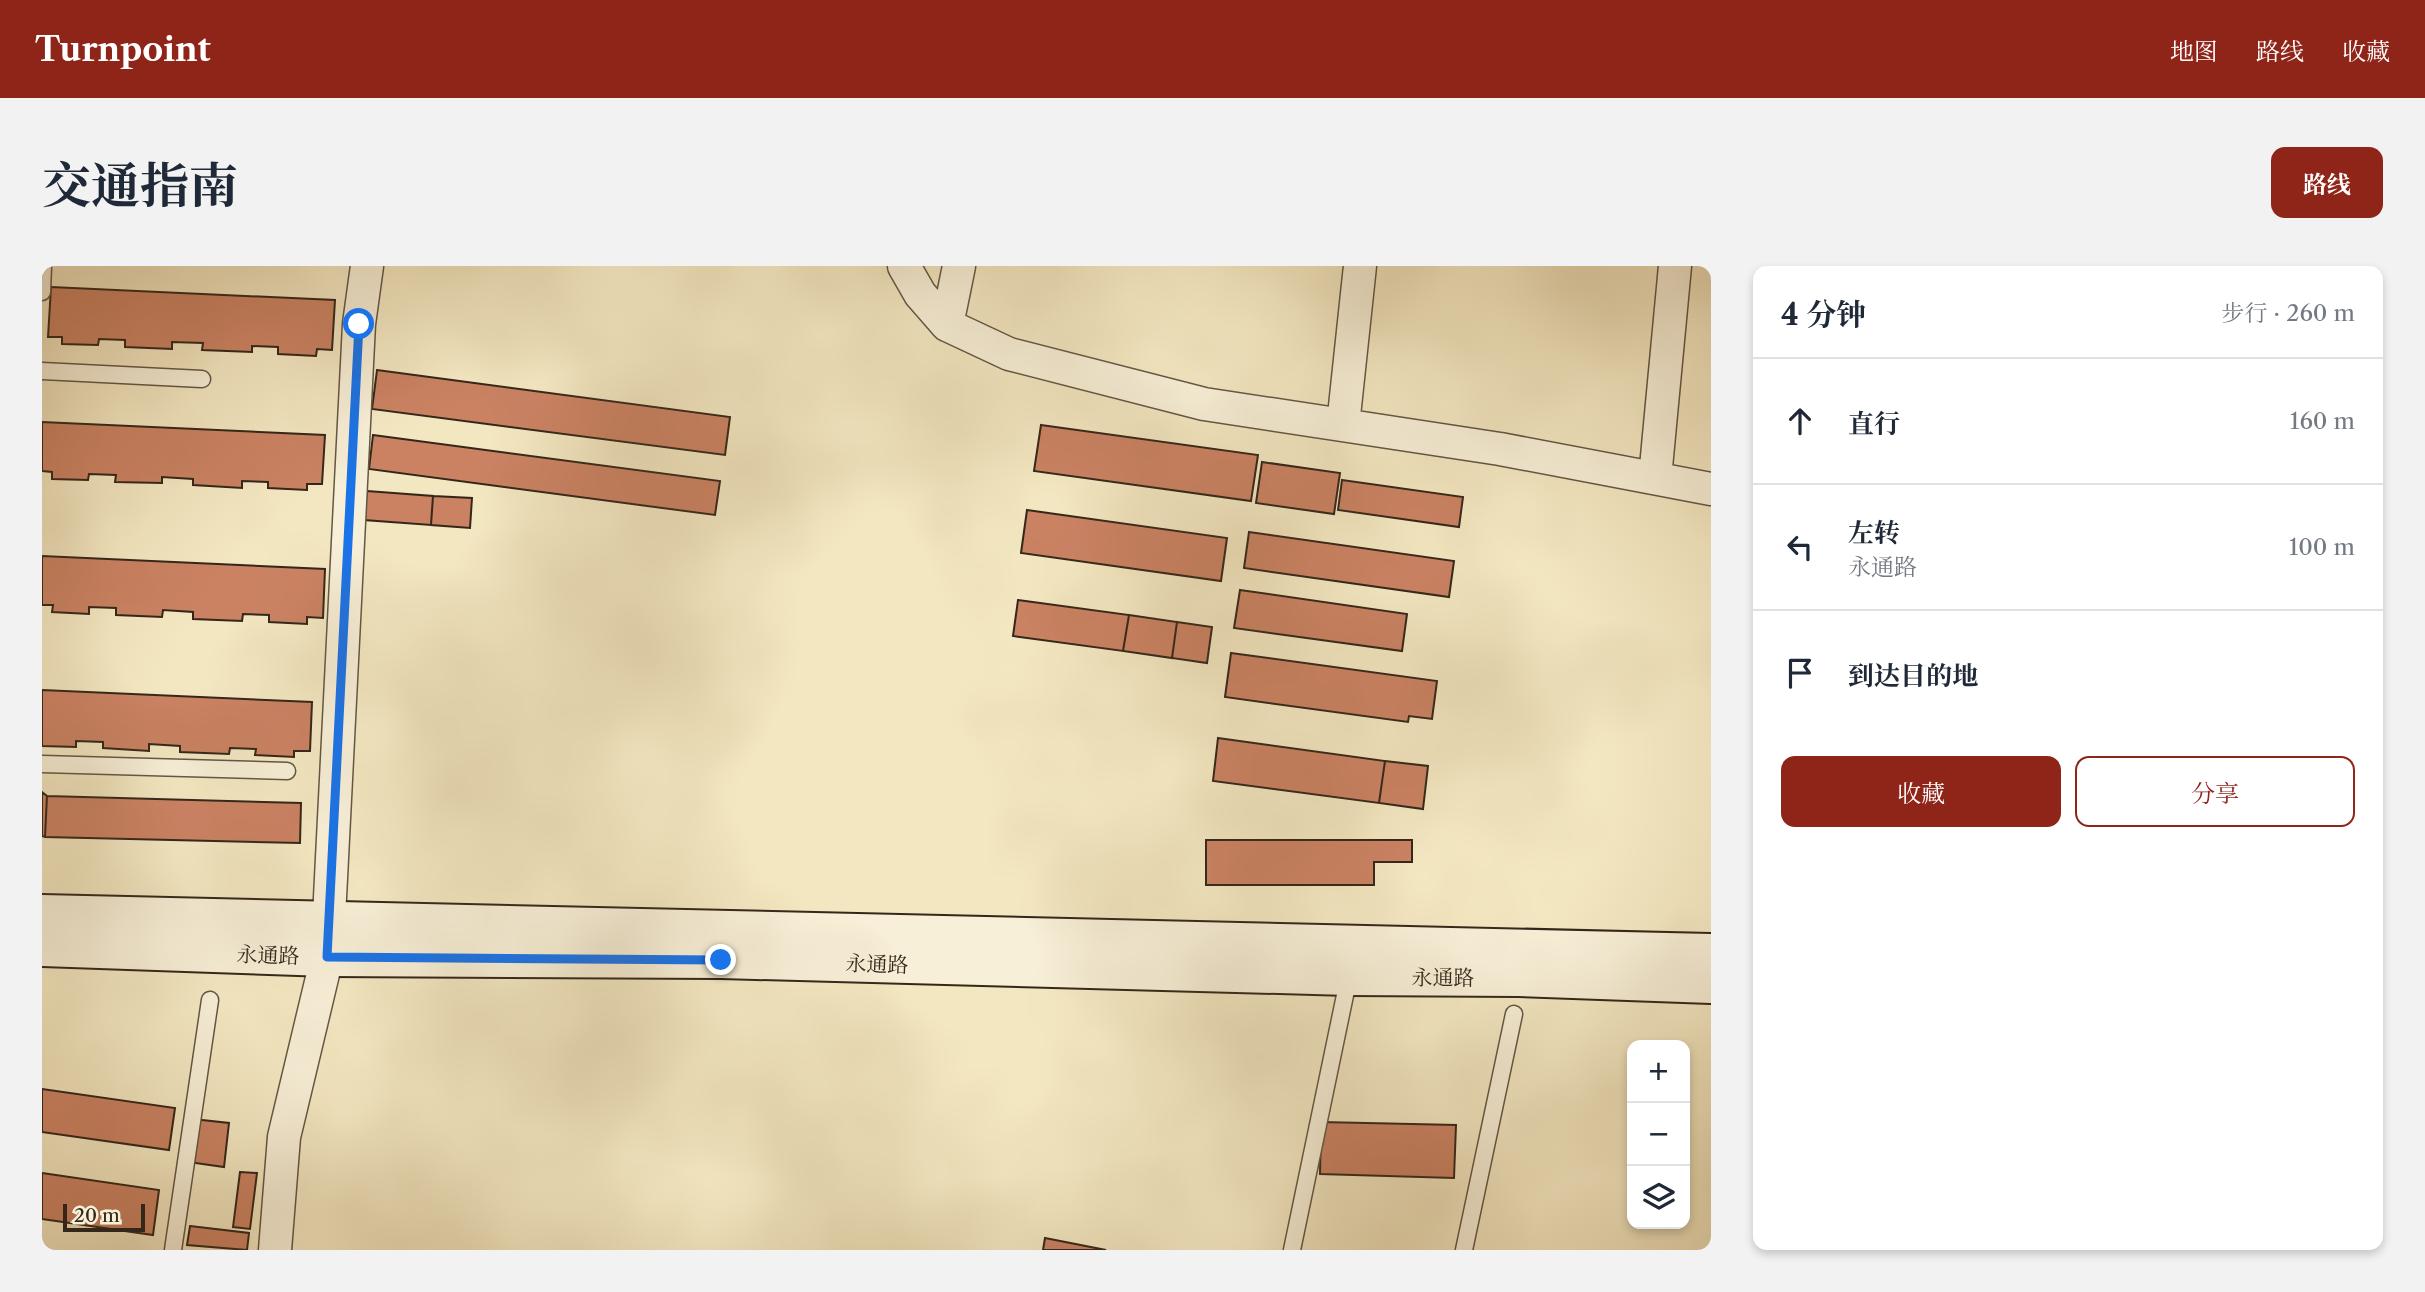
<!DOCTYPE html>
<html lang="zh">
<meta charset="utf-8">
<style>
:root{--surface:#fff;--page:#f2f2f3;--text:#1f2937;--muted:#747a83;--line:#e0e1e3;--accent:#8f2418}
body{margin:0;font-family:"Libre Caslon Text","Noto Serif SC",serif;background:var(--page);color:var(--text)}
.controls{position:absolute;right:21px;bottom:21px;display:grid;overflow:hidden;border-radius:14px;box-shadow:0 4px 10px #0003}
.controls button{width:63px;height:63px;display:grid;place-items:center;padding:0;border:0;border-bottom:2px solid var(--line);background:var(--surface);color:var(--text);font:35px sans-serif}
.scale{position:absolute;left:21px;bottom:18px;width:82px;box-sizing:border-box;padding-left:7px;border:4px solid #34271a;border-top:0;font-size:19px;line-height:24px;white-space:nowrap;color:#34271a;-webkit-text-stroke:5px #f7efd7;paint-order:stroke}
.stop{position:absolute;width:21px;height:21px;margin:-16px;border:5px solid #1a73e8;border-radius:50%;background:#fff}
.stop.end{background:#1a73e8;border-color:#fff;box-shadow:0 2px 7px #0008}
.list{margin:0;padding:0;list-style:none}
h2{display:flex;justify-content:space-between;align-items:center;height:91px;margin:0;padding:0 28px;font-size:30px}
h2 small{font-size:23px;font-weight:400;color:var(--muted)}
.list li{display:grid;grid-template-columns:46px 1fr auto;gap:21px;align-items:center;box-sizing:border-box;height:126px;padding:0 28px;border-top:2px solid var(--line)}
.list b{display:block;font-size:26px;white-space:nowrap}
.list p{margin:0;font-size:23px;white-space:nowrap;color:var(--muted)}
.list em{font-size:23px;font-style:normal;color:var(--muted)}
.actions{display:flex;gap:14px;padding:21px 28px}
.actions a{flex:1;padding:16px 0;border:2px solid var(--accent);border-radius:14px;text-align:center;font-size:24px;color:var(--accent)}
.actions .main{background:var(--accent);color:#fff}
.icon{flex:none;width:38px;height:38px;fill:none;stroke:currentColor;stroke-width:2;stroke-linecap:round;stroke-linejoin:round}
.map{position:relative;flex:none;width:1669px;height:984px;overflow:hidden;border-radius:14px}
header{display:flex;align-items:center;gap:42px;box-sizing:border-box;height:98px;padding:0 35px;background:var(--accent);color:#fff}
header strong{font-size:33px}
nav{display:flex;gap:38px;margin-inline-start:auto;font-size:24px}
.intro{display:flex;align-items:center;justify-content:space-between;box-sizing:border-box;height:168px;padding:0 42px}
h1{margin:0;font-size:49px}
.button{padding:18px 32px;border-radius:14px;background:var(--accent);color:#fff;font-size:24px;font-weight:700}
main{display:flex;gap:42px;padding:0 42px}
aside{flex:1;background:var(--surface);border-radius:14px;box-shadow:0 4px 10px #0003}
.map>svg:first-child{display:block}
.building{fill:#ca8263;stroke:#34271a;stroke-width:2}
.lines{fill:none;stroke-linecap:round;stroke-linejoin:round}
.lane-casing{stroke:#645744;stroke-width:19}
.street-casing{stroke:#645744;stroke-width:35}
.secondary-casing{stroke:#34271a;stroke-width:42}
.lane{stroke:#f7efd7;stroke-width:16}
.street{stroke:#f7efd7;stroke-width:32}
.secondary{stroke:#f7efd7;stroke-width:38}
.route{stroke:#1a73e8;stroke-width:9}
.labels{text-anchor:middle;dominant-baseline:central;stroke-width:7;stroke-linejoin:round;paint-order:stroke}
.street-label{font-size:21px;fill:#34271a;stroke:#f7efd7}
</style>
<header>
<strong>Turnpoint</strong>
<nav><a>地图</a><a>路线</a><a>收藏</a></nav>
</header>
<div class="intro"><h1>交通指南</h1><a class="button">路线</a></div>
<main>
<div class="map">
<svg width="1669" height="984" viewBox="0 0 1669 984">
<rect width="100%" height="100%" fill="#f3e7c1"/>
<filter id="stains"><feTurbulence type="fractalNoise" baseFrequency=".00286" numOctaves="4"/><feColorMatrix values="0 0 0 0 .2 0 0 0 0 .09 0 0 0 0 .02 0 0 0 .5 -.17"/></filter>
<radialGradient id="worn" r=".72"><stop offset=".6" stop-color="#630" stop-opacity="0"/><stop offset="1" stop-color="#630" stop-opacity=".3"/></radialGradient>
<path class="building" d="M9,21l284,13 -3,50 -15,-1 -1,7 -38,-2v-7l-26,-1v6l-50,-2 1,-7 -31,-1v7l-47,-2v-7l-26,-1 -1,6 -36,-1v-7h-14z
M335,104l353,47 -5,38 -353,-46z
M0,156l283,13 -3,49h-15v6l-39,-2v-6l-26,-1v7l-49,-3v-6l-31,-2v6l-47,-1 1,-7 -27,-1 -1,6 -36,-1v-7l-10,-1z
M999,159l217,30 -7,46 -217,-30z
M331,169l347,46 -5,34 -346,-46z
M1220,196l78,11 -6,41 -78,-11z
M1300,214l121,17 -4,30 -121,-17z
M325,225l66,5 -2,29 -67,-5z
M391,230l39,2 -2,30 -39,-3z
M985,244l200,28 -6,43 -200,-28z
M1207,266l205,29 -5,36 -205,-29z
M0,290l283,13 -2,49 -16,-1v7l-38,-2v-7l-26,-1 -1,7 -49,-2v-7l-30,-2 -1,7 -46,-2v-7l-27,-1v7l-37,-2 1,-7h-11z
M1198,324l167,24 -5,37 -168,-23z
M976,334l111,15 -6,36 -110,-15z
M1087,349l48,7 -5,36 -49,-7z
M1135,356l35,5 -5,36 -35,-5z
M1189,387l206,28 -5,38 -23,-3 -1,6 -183,-25z
M0,424l270,12 -2,49h-16v6l-39,-2 1,-6 -26,-1 -1,6 -49,-2v-6l-31,-2v7l-46,-3v-6l-27,-1v6l-34,-1z
M1176,472l167,23 -6,42 -166,-22z
M1343,495l43,5 -5,43 -44,-6z
M0,526l5,4 -2,41 -3,-1z
M5,530l254,7 -1,40 -255,-6z
M1164,574h206v22h-38v23h-168z
M0,823l133,19 -6,42 -127,-18z
M151,853l36,4 -5,44 -36,-5z
M1279,856l135,3 -2,53 -134,-4z
M198,906l17,1 -7,56 -17,-2z
M0,907l117,17 -6,45 -111,-16z
M148,960l59,7 -2,17 -60,-5z
M1003,972l61,12h-63z"/>
<g class="lines">
<g class="lane-casing">
<path id="lane" d="M0,26l1,-26
M0,105l160,8
M0,498l245,7
M131,984l37,-250
M1250,984l57,-274
M1422,984l50,-236"/>
</g>
<g class="street-casing">
<path id="street" d="M862,0l16,28 27,31 62,29 195,50 296,45 211,40
M905,59l12,-59
M1301,159l17,-159
M1613,212l20,-212
M233,984l9,-113 43,-180 32,-633 8,-58"/>
</g>
<g class="secondary-casing">
<path id="secondary" d="M0,648l1669,39
M0,681l285,10 394,2 628,17 170,1 192,7"/>
</g>
<use href="#lane" class="lane"/>
<use href="#street" class="street"/>
<use href="#secondary" class="secondary"/>
</g>
<g class="lines">
<path class="route" d="M317,58l-32,633 394,3"/>
</g>
<g class="labels">
<g class="street-label">
<text transform="translate(226 689) rotate(2)">永通路</text>
<text transform="translate(835 698) rotate(2)">永通路</text>
<text x="1401" y="711">永通路</text>
</g>
</g>
<rect width="100%" height="100%" filter="url(#stains)"/>
<rect width="100%" height="100%" fill="url(#worn)"/>
</svg>
<div class="controls">
<button>+</button>
<button>−</button>
<button><svg class="icon" aria-label="layers" viewBox="0 0 24 24"><path d="M12 4l9 5-9 5-9-5zM3 14l9 5 9-5"/></svg></button>
</div>
<div class="scale">20 m</div>
<div class="stop" style="left:317px;top:58px"></div>
<div class="stop end" style="left:679px;top:694px"></div>
</div>
<aside>
<h2>4 分钟<small>步行 · 260 m</small></h2>
<ul class="list">
<li><svg class="icon" aria-label="ahead" viewBox="0 0 24 24"><path d="M12 20V5M6 11l6-6 6 6"/></svg><div><b>直行</b></div><em>160 m</em></li>
<li><svg class="icon" aria-label="left" viewBox="0 0 24 24"><path d="M17 20v-9H6M10 6l-5 5 5 5"/></svg><div><b>左转</b><p>永通路</p></div><em>100 m</em></li>
<li><svg class="icon" aria-label="arrive" viewBox="0 0 24 24"><path d="M6 21V4h12l-3 4 3 4H6"/></svg><div><b>到达目的地</b></div></li>
</ul>
<div class="actions"><a class="main">收藏</a><a>分享</a></div>
</aside>
</main>
